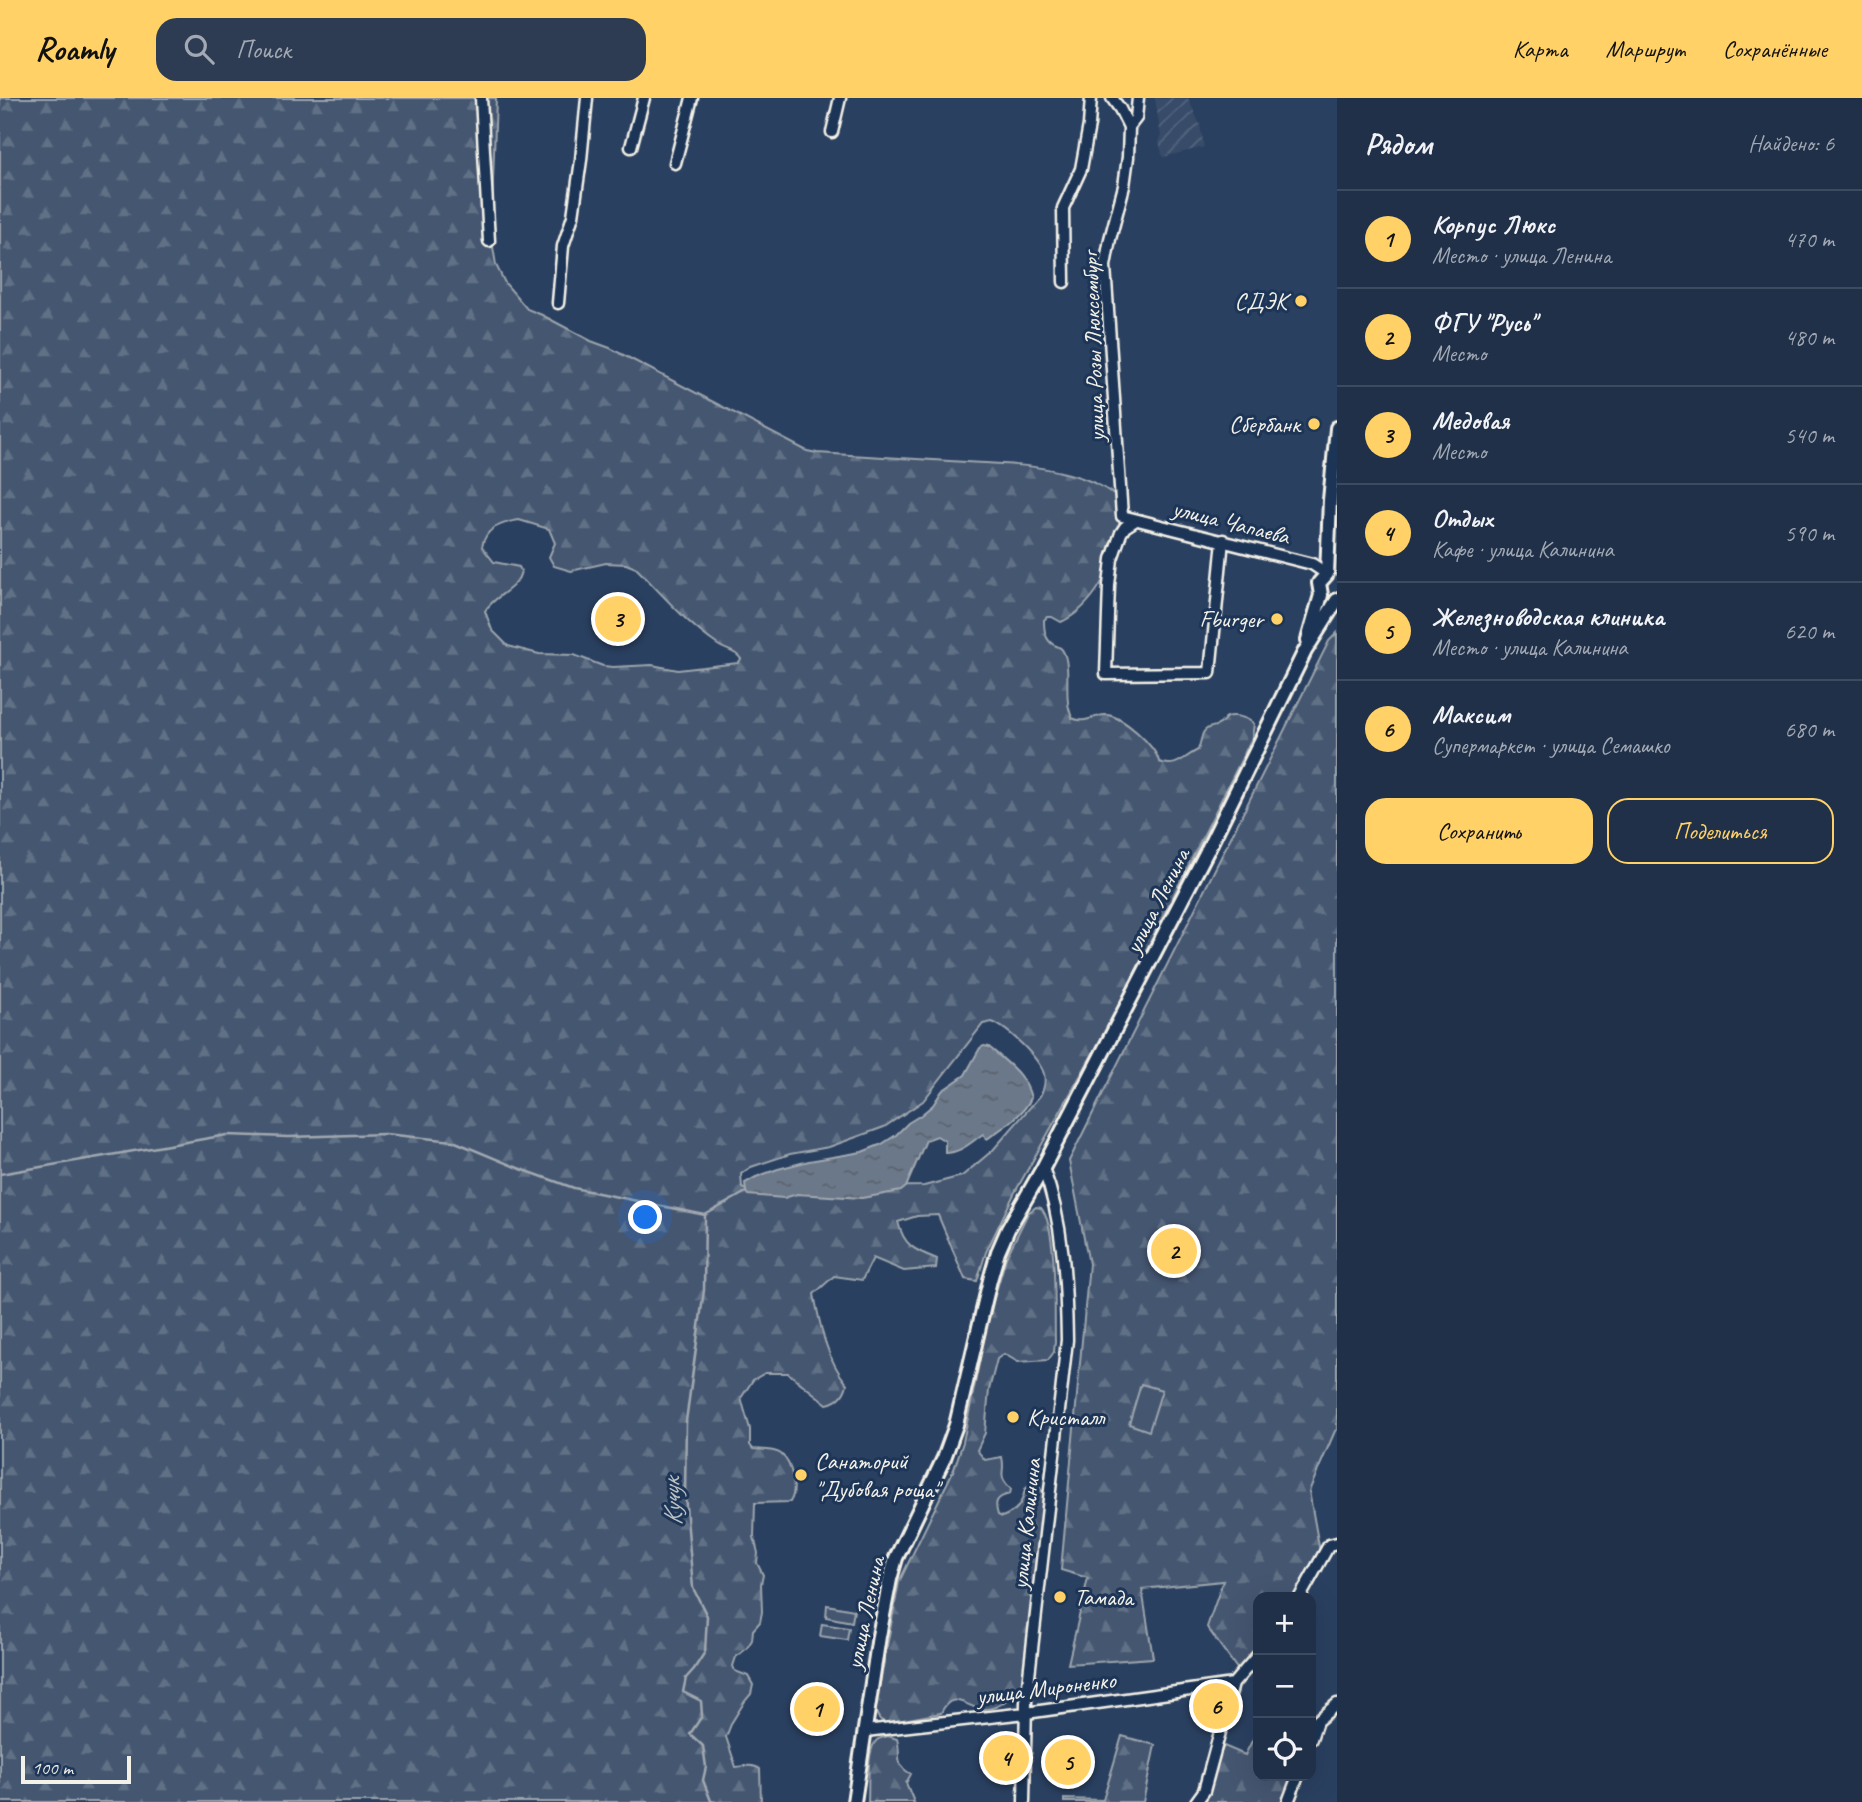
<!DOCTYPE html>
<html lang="ru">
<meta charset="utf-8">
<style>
:root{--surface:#203048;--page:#2d3c52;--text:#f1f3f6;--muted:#a2a9b4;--line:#3d4b60;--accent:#ffd166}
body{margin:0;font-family:Caveat,sans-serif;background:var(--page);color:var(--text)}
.controls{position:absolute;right:21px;bottom:21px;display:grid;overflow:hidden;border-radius:14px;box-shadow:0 7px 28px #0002}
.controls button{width:63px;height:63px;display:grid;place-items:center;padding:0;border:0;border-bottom:2px solid var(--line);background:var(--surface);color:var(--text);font:35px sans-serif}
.scale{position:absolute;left:21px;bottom:18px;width:110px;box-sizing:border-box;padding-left:7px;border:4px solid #f4f1e8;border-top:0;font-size:19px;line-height:24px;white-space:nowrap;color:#f4f1e8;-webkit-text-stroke:5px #1d3557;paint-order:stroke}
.you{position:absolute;left:646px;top:1120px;width:24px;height:24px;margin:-18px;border:5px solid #fff;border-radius:50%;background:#1a73e8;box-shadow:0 0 0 10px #1a73e833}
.badge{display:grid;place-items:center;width:46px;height:46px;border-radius:50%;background:var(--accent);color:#111;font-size:23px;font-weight:700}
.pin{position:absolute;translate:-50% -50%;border:4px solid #fff;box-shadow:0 2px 7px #0006}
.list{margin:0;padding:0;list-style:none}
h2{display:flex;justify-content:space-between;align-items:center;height:91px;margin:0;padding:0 28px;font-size:30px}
h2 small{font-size:23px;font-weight:400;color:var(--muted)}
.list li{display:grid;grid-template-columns:46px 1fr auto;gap:21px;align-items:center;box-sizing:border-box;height:98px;padding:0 28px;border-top:2px solid var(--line)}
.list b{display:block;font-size:26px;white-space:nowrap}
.list p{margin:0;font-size:23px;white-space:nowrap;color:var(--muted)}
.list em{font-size:23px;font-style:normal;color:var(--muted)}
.actions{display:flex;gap:14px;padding:21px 28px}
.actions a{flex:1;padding:16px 0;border:2px solid var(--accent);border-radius:21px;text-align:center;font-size:24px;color:var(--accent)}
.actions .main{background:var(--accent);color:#111}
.icon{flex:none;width:38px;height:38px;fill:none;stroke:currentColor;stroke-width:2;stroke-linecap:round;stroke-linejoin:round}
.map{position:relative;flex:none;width:1337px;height:1704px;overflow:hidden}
header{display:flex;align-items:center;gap:42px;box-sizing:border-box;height:98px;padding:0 35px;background:var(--accent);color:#111}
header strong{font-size:33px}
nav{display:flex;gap:38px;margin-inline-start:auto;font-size:24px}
.search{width:490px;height:63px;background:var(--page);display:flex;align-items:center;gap:18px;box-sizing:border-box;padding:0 24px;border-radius:21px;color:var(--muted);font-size:26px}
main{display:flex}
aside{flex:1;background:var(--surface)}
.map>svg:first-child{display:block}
.industrial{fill:url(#industrial-furrows)}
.forest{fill:url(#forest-firs);stroke:#9ca4ac;stroke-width:2;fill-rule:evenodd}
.pitch{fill:#445771;stroke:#9ca4ac;stroke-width:2}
.water{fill:url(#water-ripples);stroke:#a1a8b0;stroke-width:2}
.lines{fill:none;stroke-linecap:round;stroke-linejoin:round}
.stream{stroke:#a1a8b0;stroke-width:2.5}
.minor-casing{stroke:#f4f1e8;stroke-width:15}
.major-casing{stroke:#f4f1e8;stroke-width:18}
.minor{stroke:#1d3557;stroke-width:10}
.major{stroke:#1d3557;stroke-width:12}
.poi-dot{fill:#ffd166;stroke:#1d3557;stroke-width:2.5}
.labels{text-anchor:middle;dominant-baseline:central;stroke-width:6;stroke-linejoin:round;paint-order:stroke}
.poi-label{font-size:24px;fill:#f4f1e8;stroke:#1d3557;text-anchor:end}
.street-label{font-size:24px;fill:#f4f1e8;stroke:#1d3557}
.water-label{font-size:26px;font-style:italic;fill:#bdc1c2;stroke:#1d3557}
</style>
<header>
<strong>Roamly</strong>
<div class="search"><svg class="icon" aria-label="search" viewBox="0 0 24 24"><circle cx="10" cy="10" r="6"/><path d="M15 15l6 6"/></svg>Поиск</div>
<nav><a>Карта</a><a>Маршрут</a><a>Сохранённые</a></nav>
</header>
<main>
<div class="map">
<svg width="1337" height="1704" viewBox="0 0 1337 1704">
<defs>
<pattern id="industrial-furrows" width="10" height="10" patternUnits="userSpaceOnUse" patternTransform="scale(1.75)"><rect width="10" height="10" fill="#374c69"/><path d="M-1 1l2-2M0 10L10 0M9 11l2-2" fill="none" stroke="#55667e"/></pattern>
<pattern id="forest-firs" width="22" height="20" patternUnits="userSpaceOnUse" patternTransform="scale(1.75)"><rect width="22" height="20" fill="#445771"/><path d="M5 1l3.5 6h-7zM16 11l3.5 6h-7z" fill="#607085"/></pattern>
<pattern id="water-ripples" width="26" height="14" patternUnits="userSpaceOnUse" patternTransform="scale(1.75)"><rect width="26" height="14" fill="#6a788a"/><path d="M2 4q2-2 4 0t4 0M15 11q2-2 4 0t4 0" fill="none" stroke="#5b626b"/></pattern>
</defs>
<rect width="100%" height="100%" fill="#2a4060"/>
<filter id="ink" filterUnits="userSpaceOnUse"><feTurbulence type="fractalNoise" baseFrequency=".0143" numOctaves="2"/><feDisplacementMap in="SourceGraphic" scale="14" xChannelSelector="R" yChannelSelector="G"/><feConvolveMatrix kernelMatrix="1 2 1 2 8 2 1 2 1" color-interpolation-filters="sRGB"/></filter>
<g filter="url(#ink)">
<path class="industrial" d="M1155,0h33l12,27 4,22 -41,10 -4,-15 2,-5z"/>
<path class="forest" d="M0,0h496l-5,137 5,30 9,18 22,26 15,6 49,26 19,7 197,103 10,2c50,3 99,6 149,9 31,2 64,2 95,10 18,4 51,15 60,31 10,17 3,29 -3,45 -10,28 -29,62 -57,74l-9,-5h-5l-3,3c0,10 1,20 10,25 4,2 7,2 9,6 7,12 3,37 5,51 0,5 2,10 4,16 12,6 21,-2 33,-3 16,-1 52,32 54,47 18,7 24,-5 39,-12 2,-5 3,-12 5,-17 4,-7 9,-5 15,-8 4,-1 5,-6 9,-8 8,-3 21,1 27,7l-2,14 -142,285 -96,171 -28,58 -9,29 -12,-2 -27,-64 -21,1 -19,6c6,24 16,28 39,37l-1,9 -32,3 -31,-13 -11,22 -28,-4 -20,18c6,31 12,64 33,90 -2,10 -9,18 -20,20l-39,-31h-23l-12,7 -12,18 9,31v16l3,4c8,1 22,0 28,5 11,9 17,36 9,48l-35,1 -1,34 4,16 -1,10 6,12 -2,9 1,28 -2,10 -7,8 -1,10 -5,8 -11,9 -3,9 2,5 13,5 5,9 -2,9 -6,7 -13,21 -6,15 10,30c8,-1 17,-3 24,2l1,33h-761zM519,422l30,9 6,14 -6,14 5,9 17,5 35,-8 20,1 10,4c26,26 51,56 82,77 8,6 17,5 23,14l-3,4 -60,7 -26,-5 -39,2 -10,-1 -29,-11 -35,-1 -31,-8 -16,-16 -7,-19c10,-17 32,-20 36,-40l-2,-4 -25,-5 -12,-15c3,-19 19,-24 37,-27zM992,924c16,6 47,36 52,52 2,8 0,15 -4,22l-47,54 -31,26 -38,10 -60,1 -114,5 -8,-4 -1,-14 10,-7 39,-13 39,-7 55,-20 39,-26 60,-77z
M1337,535v797l-2,1 -26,60 11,61 -24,45h-38v51l-20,22 -31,-43 16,-46 -81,8 11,69 -85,6 20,-86 -27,-8 28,-306 -20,-103 260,-520z
M1036,1109l5,1c17,19 13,105 14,133l-1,11 -6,8 -30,2 -14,-8 -7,5 -8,31 -4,43 -8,17 8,10 17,-3c4,17 -6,17 9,32l-1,5c-14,3 -16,8 -12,21l4,2c15,-6 20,-12 23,-28l4,-3 10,1 5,7 -21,187c-9,13 -22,29 -40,28 -18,-1 -30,-21 -42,4l-54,10c-8,-2 -9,-6 -12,-13l24,-128 55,-113 9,-27 26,-127 17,-57 22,-45z
M1258,1631v47h36l-11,26h-81l5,-7 9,-33 8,-16 21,9z
M888,1638l9,3c5,17 -4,25 14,35l-5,9 8,19h-46c1,-14 -2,-53 9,-62 3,-2 8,-3 11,-4z
M1122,1638l33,9 -12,57h-79v-3l39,1z"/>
<path class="pitch" d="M1141,1286l21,6 -13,41 -20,-7z
M827,1507l27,5 -2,12 -26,-5z
M822,1526l27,4 -2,12 -27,-4z"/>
<path class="water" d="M984,948l5,1c17,15 37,28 42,51 -8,18 -29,30 -44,41l-4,-5c-12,8 -22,19 -38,19v-12l-8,-5 -11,4 -20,47 -5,4 -39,7 -65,-4 -13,4 -36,-3 -2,-3 -1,-9 11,-6 22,-8 31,-8 53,-9 20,-8 14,-9 12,-12 13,-8 12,-10 9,-14 23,-16 15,-27z"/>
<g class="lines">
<path class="stream" d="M0,1076l227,-39 62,2 96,-3 68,7 65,27 56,20 131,27
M716,1704l-5,-1 -8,-21 3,-13 -3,-21 -13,-12 12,-18 -1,-15 -18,-9 3,-14 8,-9 11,-17 2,-36 -14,-28 -8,-94 1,-73 18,-131 1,-75 41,-23"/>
<g class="minor-casing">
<path id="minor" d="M481,0l8,143
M1112,0l8,11 9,18
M1138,0l-2,20 -7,9 -1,30 -4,29 -14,53 -5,27 17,250 190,48 15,10
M832,34l8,-34
M631,49l13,-49
M675,65l17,-65
M1064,184l-1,-74 18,-39 8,-44 2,-27
M558,205l5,-57 10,-30 8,-56 6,-62
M1136,422l-11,7 -4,6 -9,26 -3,26 -3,89 104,-1 13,-133
M1300,1499l29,-52 8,-2
M865,1633l161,-18 207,-29
M1311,1641l6,-18 20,-17
M1024,1704l2,-100 41,-362c-1,-58 -3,-117 -24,-172
M1196,1704l8,-11 29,-107 25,-29
M1288,1704l10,-26"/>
</g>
<g class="major-casing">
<path id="major" d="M1308,542l13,-45 -2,-12 8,-9 3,-74 7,-72
M854,1704l25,-166 11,-57 6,-21 48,-100 12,-33 34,-145 8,-28 10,-23 35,-61 164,-317 98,-200 32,-51"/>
</g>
<use href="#minor" class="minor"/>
<use href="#major" class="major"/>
</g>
</g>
<g class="poi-dot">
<circle cx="1301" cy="203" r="7"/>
<circle cx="1314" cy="326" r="7"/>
<circle cx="1277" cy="521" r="7"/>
<circle cx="1013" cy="1319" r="7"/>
<circle cx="801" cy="1377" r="7"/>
<circle cx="1060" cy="1499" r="7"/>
</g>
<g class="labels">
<g class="poi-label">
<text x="1287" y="203">СДЭК</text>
<text x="1300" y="326">Сбербанк</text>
<text x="1263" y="521">Fburger</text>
<text x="1027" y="1319" text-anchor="start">Кристалл</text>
<text x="815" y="1363" text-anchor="start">Санаторий<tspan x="815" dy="28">"Дубовая роща"</tspan></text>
<text x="1074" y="1499" text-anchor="start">Тамада</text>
</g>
<g class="street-label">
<text transform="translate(1093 249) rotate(-92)">улица Розы Люксембург</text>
<text transform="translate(1231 424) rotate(14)">улица Чапаева</text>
<text transform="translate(1157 803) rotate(-63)">улица Ленина</text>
<text transform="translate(1026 1426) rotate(-84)">улица Калинина</text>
<text transform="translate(865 1515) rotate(-78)">улица Ленина</text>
<text transform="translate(1046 1590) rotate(-7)">улица Мироненко</text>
</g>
<g class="water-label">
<text transform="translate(672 1404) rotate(-93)">Кучук</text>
</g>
</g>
</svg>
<div class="controls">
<button>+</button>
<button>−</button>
<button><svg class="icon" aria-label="locate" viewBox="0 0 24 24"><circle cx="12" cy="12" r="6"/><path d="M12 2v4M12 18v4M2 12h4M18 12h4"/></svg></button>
</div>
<div class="scale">100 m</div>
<div class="you"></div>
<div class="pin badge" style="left:817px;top:1611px">1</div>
<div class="pin badge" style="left:1174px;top:1153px">2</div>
<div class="pin badge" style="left:618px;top:521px">3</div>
<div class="pin badge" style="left:1006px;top:1660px">4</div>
<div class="pin badge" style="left:1068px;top:1664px">5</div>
<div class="pin badge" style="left:1216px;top:1608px">6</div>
</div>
<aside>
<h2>Рядом<small>Найдено: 6</small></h2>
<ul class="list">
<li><span class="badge">1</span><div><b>Корпус Люкс</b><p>Место · улица Ленина</p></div><em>470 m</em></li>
<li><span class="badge">2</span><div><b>ФГУ &quot;Русь&quot;</b><p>Место</p></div><em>480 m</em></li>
<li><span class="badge">3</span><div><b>Медовая</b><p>Место</p></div><em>540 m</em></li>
<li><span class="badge">4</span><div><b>Отдых</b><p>Кафе · улица Калинина</p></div><em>590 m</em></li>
<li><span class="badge">5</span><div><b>Железноводская клиника</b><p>Место · улица Калинина</p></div><em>620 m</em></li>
<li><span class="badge">6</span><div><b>Максим</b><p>Супермаркет · улица Семашко</p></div><em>680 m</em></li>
</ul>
<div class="actions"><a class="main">Сохранить</a><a>Поделиться</a></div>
</aside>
</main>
